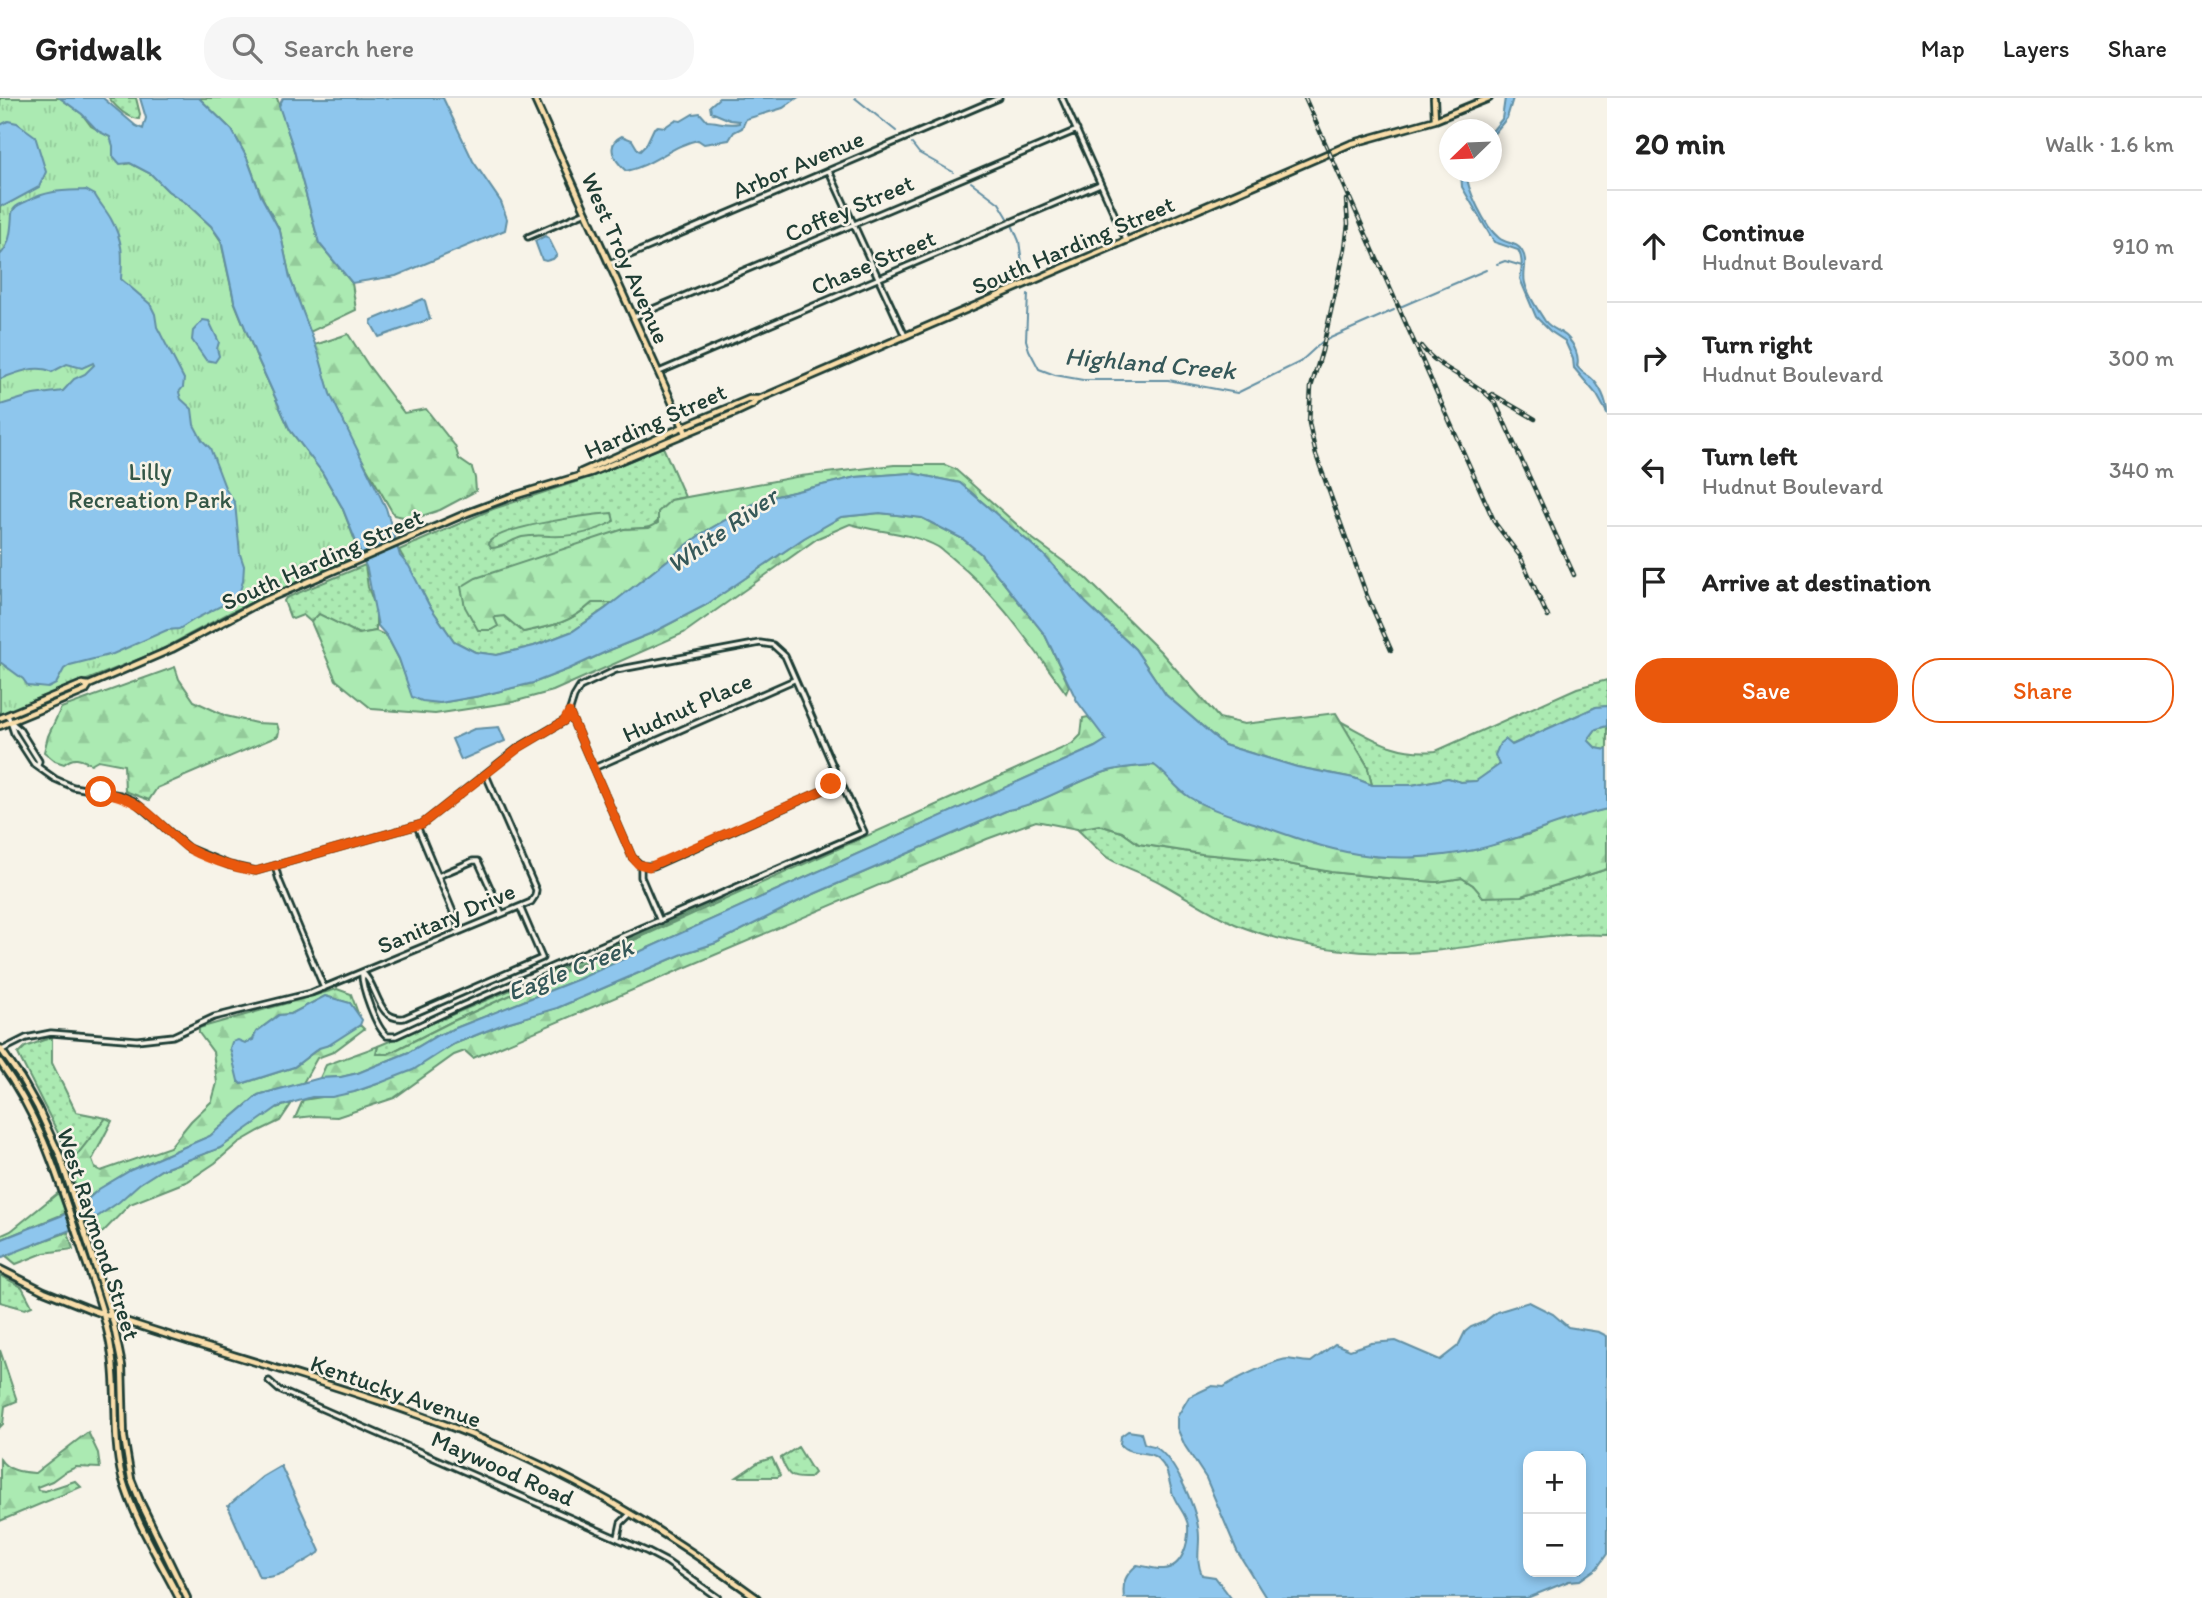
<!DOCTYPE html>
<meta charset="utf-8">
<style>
:root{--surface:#fff;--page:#f6f6f6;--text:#222;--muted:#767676;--line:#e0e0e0;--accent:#ea580c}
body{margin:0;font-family:Itim,sans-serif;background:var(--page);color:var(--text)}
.controls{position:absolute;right:21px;bottom:21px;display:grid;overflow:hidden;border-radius:14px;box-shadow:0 4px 10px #0003}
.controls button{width:63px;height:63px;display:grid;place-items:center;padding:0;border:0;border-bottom:2px solid var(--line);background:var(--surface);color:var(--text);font:35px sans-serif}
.compass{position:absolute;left:1439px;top:21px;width:63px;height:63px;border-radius:50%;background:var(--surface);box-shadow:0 4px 10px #0003;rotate:247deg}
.stop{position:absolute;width:21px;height:21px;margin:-16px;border:5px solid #ea580c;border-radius:50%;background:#fff}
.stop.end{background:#ea580c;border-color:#fff;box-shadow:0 2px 7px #0008}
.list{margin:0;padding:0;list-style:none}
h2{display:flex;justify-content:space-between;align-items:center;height:91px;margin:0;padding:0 28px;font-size:30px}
h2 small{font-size:23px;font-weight:400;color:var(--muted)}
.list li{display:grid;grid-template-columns:46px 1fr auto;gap:21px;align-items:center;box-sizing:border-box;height:112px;padding:0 28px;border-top:2px solid var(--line)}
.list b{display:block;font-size:26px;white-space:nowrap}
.list p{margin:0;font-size:23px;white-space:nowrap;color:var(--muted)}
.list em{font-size:23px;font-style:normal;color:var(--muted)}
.actions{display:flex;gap:14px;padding:21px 28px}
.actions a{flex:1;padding:16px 0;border:2px solid var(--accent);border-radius:28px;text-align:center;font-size:24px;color:var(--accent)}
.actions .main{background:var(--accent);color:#fff}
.icon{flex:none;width:38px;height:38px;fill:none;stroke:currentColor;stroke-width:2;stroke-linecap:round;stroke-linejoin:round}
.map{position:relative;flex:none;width:1607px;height:1500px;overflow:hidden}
header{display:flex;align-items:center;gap:42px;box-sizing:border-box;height:98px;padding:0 35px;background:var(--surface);border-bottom:2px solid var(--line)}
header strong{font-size:33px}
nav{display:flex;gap:38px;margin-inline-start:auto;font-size:24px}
.search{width:490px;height:63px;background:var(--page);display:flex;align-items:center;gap:18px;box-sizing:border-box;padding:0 24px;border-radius:28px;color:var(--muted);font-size:26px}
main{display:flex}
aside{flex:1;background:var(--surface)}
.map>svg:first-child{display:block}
.grass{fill:url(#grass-dots);stroke:#659473;stroke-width:2}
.forest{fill:url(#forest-firs);stroke:#659473;stroke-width:2}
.park{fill:url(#park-tufts);stroke:#659473;stroke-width:2}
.water{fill:#8ec6ed;stroke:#628fa3;stroke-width:2;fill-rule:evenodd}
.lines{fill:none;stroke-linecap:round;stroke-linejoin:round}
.stream{stroke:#628fa3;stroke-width:2}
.minor-casing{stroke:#1f3d34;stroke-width:9}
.major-casing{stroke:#1f3d34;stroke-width:10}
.minor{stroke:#f7f3e8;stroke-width:3.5}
.major{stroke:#f9deab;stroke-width:4.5}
.rail-casing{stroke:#1f3d34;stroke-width:4.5}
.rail{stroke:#f7f3e8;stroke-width:2;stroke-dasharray:5;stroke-linecap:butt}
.route{stroke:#ea580c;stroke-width:9}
.labels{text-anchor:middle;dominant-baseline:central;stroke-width:5;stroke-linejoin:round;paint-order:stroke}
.street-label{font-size:24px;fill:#1f3d34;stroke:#f7f3e8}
.park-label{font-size:24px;fill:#345747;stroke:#f7f3e8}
.water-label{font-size:26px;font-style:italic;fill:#355859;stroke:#f7f3e8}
</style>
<header>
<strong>Gridwalk</strong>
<div class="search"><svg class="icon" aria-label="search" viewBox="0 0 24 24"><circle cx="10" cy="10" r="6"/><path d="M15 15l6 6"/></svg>Search here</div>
<nav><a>Map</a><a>Layers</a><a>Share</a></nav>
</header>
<main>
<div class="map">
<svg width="1607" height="1500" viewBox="0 0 1607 1500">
<defs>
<pattern id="grass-dots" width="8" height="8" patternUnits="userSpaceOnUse" patternTransform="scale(1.75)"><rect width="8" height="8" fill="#abeab2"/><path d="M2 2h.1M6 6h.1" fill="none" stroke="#93ca9a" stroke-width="1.8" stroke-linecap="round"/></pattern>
<pattern id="forest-firs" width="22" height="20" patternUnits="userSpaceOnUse" patternTransform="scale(1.75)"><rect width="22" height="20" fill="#abeab2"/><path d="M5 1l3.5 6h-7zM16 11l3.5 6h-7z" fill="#93ca9a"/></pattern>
<pattern id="park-tufts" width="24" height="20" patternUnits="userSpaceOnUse" patternTransform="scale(1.75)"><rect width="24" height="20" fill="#abeab2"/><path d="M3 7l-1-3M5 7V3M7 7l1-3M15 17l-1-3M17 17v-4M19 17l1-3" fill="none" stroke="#93ca9a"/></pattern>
</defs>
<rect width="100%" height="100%" fill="#f7f3e8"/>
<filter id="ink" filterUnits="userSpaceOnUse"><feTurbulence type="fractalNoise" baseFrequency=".0143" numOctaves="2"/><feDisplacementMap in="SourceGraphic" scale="14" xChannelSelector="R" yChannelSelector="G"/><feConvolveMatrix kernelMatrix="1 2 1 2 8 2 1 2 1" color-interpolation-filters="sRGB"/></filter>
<g filter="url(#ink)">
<path class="grass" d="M109,0h27l4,16 -1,5c-12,-1 -23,-12 -30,-21z
M663,349l22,50 -15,3c-15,29 -14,28 -46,29l-130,88 10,-1 20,16c28,-6 46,-9 68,-29h21l-40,28 -39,15 -37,9 -22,-3 -21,-11 -25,-36 -30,-55 94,-41 98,-32z
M365,467l3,22 8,22v22l-17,3 -40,-19 -8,7 -8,-7 -10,4 -3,-2 -6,-16 2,-3z
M1607,582v26l-11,1 -85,38 -12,20 -22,16 -16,1 -13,-4 -36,7h-40l-5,-20 -27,-44c34,18 55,34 96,30l141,-63z
M1607,628v24l-11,-2 -8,-8 8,-11z
M1099,727l23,7 17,12 63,10 65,6 64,12 65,7 41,3 25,-4 11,7 49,11 85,-27v66c-62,-4 -123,12 -185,17 -59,4 -132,-5 -187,-28 -25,-11 -50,-28 -74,-41 -17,-10 -37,-15 -53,-25 -11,-8 -21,-20 -31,-29z
M752,787l-301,137 -63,32h-12l2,-8 180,-76z
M52,939v26l24,49 30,6 -36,46 -9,-25 -43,-85 7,-7z
M0,1177l22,12 10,19 -7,3 -25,-7z
M798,1349l16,26 -5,5c-20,1 -21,-3 -28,-20z
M772,1360l8,17 -2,2h-41l22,-15z"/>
<path class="forest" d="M199,0h78l16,49 26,96 33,40 4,27 -46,22 -20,-54 -10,-47 -19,-36 -14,-37 -15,-28z
M348,236l20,31 36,48 22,-4 29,37 4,13 13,9 3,10 1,13 -36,19 -27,9 -19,-4 -42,-73 -22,-48 -15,-49z
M894,367h51l10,4 78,70 53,39 74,73 59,67 25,6 92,-11 31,52 5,20 -18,-7 -57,-11 -73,-22 -58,-50 -31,-46 -49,-46 -42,-48 -84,-72 -49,-10 -55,4 -96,23 -59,34 -88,69h-21c-22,20 -40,23 -69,29l-19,-16 -10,1 4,9 -7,4h-13l-13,-23 -4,-20 15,-9 148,-49 25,-1 9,-5v-11l13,-12 130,-24z
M612,415l2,8c-19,11 -42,16 -64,15 -10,-1 -18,-1 -28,1 -11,3 -19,11 -31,11l-3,-5c13,-17 100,-28 124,-30z
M880,415l42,5 41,21 17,14 65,82 24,51 -3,7c-34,-46 -66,-96 -111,-132 -5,-4 -11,-10 -17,-14 -27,-15 -58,-14 -88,-23l-32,14 -134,95 -131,58 -40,11 -78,12 -63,-5 -36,-29 -25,-58 8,-8 40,20 17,-3 11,5 12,23 14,38 27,6 40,-7 53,-13 36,-14 41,-19 42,-17 54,-28 98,-67 37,-21z
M175,569l4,12 15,22 32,15 30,7 21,1 2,7 -1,5 -121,52 -8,12 -24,-9 -1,-26 -26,-5 -7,4c-11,-5 -17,-8 -27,0l-9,-3 -11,-9 4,-16 13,-28z
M1088,619l14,15 5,8 -12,7 -516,232 -141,56 -29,17 -51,21 -17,4 -21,1 6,-13 52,-19 -2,8h12l63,-32 621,-278 9,-9 2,-17z
M1154,667l236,92 50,-2 34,-5 53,-15 50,-20 30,-6v60l-85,27 -39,1 -10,-12 -11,-7 -25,4 -41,-3 -65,-7 -64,-12 -65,-6 -63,-10 -17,-12 -23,-7 -22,4 -41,-8 -49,18 -514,219 -8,-7 -11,4 -60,43 -57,19 -23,-1 -19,2 8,-18 51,-8 26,-9 74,-39 52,-21 51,-15 128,-55 31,-10 91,-46 201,-87c35,-7 64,-27 97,-38 16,-5 32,-6 49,-7z
M337,891l14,5 8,22 -9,-13 -25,-7 -34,18 -12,1 -23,17 -3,8 -8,4 -7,37 3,3 53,-17 25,-19 41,-23 4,4 -31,23 -16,6 -14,25 -45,12 -48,41 -79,34 -33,20 -18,15 -10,-41 36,-46 6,3 -20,39 3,8 6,3 69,-24 21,-26 21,-20 5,-18 -4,-31 -14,-19v-5z
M292,1005l-12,18 -21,10 -21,12 -23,20 -27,18 -58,23 -27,28 -9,5 -6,-14 31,-22 19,-17 23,-14 59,-22 53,-39z
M58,1095l8,20 -66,27v-4l11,-5z
M68,1134l5,17 -29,4 -28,11 -11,-9z
M0,1252l17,51 -12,5 -2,18 -3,3z
M88,1334l10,21 2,15 -24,-1 -13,6 -11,8 -15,6 1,3 7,1 30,-10 6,6 -81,34v-62c7,12 23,13 35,14z"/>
<path class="park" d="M0,0h60l22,16 9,12 19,11 16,27 4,-1 21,11 17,17 18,12 25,23 10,15 13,60 22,54 34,75 32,42 20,35 18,47 -129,58 -72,39 -159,64z"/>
<path class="water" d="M60,0h43l33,28 7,3 3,-11 -6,-20h59l33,32 15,28 14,38 19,35 10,47 28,74 12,42 56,114 14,48 9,10 20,39 25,36 21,11 22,3 37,-9 39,-15 32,-22 96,-75 59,-34 96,-23 55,-4 49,10 84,72 42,48 49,46 31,46 58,50 73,22 57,11 18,7h40l36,-7 13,4 15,-1 23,-16 -4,-10 5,-12 5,-4 7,6 84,-38 11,-1v20l-11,3 -8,11 8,8 11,2v59c-46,10 -87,31 -133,41 -37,8 -80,10 -117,4 -36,-6 -70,-19 -103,-31 -21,-7 -46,-14 -65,-26 -13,-8 -22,-23 -35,-32 -17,1 -33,2 -49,7 -33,11 -62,31 -97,38l-201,87 -91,46 -31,10 -128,55 -51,15 -52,21 -41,26 -33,13 -26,9 -22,5h-20l-34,10 -58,41 -59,22 -22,14 -20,18 -31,21 -88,35v-18l63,-25 25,-16 11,-10 32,-19 79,-34 48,-41 62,-17 21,-1 17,-4 51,-21 29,-17 141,-56 516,-232 11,-7 -29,-39 -32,-66 -65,-82 -17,-14 -41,-21 -42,-5 -39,4 -37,21 -98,67 -54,28 -42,17 -41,19 -36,14 -53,13 -40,7 -18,-2 -10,-4 -13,-38 -12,-23 -9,-10 -11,-57 -25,-62 -20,-35 -32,-42 -34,-75 -22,-55 -13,-60 -10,-14 -25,-23 -18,-12 -17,-17 -21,-11 -10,1 -7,-8v-10l-3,-9 -12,-6 -16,-17z
M283,0h160l30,63 28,41 6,17 -2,11 -109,46 -44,7 -33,-40 -26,-96 -14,-41z
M719,0h78l-14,10 -37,11 -4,9 -8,4 -5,8 -25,4 -6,-4c-26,5 -45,26 -72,31 -11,-10 -22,-26 -4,-35l10,4 6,10 2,1 6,-6 8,-17 4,-2 7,1 10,-7 6,1 12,-7 7,-1 7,8c11,0 20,5 32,2v-2l-9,-1 -19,-8 -1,-6z
M1505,0h8l-6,20 -15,18v-5l10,-12z
M8,23l9,2 18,13 11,36 -7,15 -35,19 -4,-1v-80z
M1461,74h5c1,17 19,55 33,66 7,6 18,4 23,13 7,11 0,21 3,32 3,13 13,27 20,38 6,8 16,10 22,16 7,7 13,20 10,29 4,6 8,8 13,11 10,8 17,24 17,36l-10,-18 -23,-27 -1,-9 -8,-18 -15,-10 -14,-14 -16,-38c2,-9 3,-21 -2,-29l-24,-8 -32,-55z
M86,92l9,5c5,9 11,15 16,24 12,22 12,36 10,60l29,25 5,10 2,13 27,52 -1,8 -4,5 2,7 11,10 2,16 8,15 8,8 16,42 9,13 5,51 4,12 -1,15 -4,13 -12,9 -32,16 -16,10 -12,1 -54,24 -43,11 -6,4 -8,15 -8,4 -20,-2 -5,-7 -23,-17v-257l33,-10 30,-4 11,-12 11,-5 9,-9 -1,-2 -11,5 -15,-4 -15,8c-15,-8 -37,1 -52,7v-124c11,-11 11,-27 12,-41 1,-8 9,-10 15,-13 22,-11 35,-10 59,-11z
M545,138l4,3 8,16 -4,4 -7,2 -4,-1 -7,-19z
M423,201l2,2 5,18 -51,18 -8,-14 1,-3z
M203,222l6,1 10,21 -2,7 2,7 -4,6 -9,-2 -14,-20 1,-9z
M499,629l6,14 -44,19 -9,-21 22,-10z
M325,898l25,7 12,17 -2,5 -31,20 -10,3 -25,19 -53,17 -3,-3 -8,-33 2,-6 6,-2 7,3 8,-3 3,-8 23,-17 12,-1z
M1529,1204l24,12 15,13 31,5 8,4v218l-10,14 -17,12 -11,1 -42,17h-261l-29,-47 -31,-73 -21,-32 -8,-18v-11l12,-20 23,-11 12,1c9,-7 53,-28 64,-28 7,1 15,3 23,3l24,-18 15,6 21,-7 25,-2 44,19 18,-14 7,-14 6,-5 13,-5 13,-10zM1528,1358h53v116h-53z
M1128,1333l13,2 3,10c1,1 9,3 10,3 22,13 45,67 45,92 0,14 -3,23 3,37l13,2 16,21h-107c-2,-15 1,-23 13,-33 8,1 19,5 27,4 19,-2 25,-27 24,-43 -1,-11 -10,-19 -14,-29 -6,-14 -4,-27 -16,-38 -9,-10 -27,-2 -38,-15l1,-8z
M281,1368l39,85 -1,2c-18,10 -40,27 -60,24l-31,-71 34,-29z"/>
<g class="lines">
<path class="stream" d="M855,0l41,33
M912,46l7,9 34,19
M971,84l28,21 9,15
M1013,129l6,14 5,36
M1497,166l8,-3 17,5
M1028,196l-2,46 3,10 10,19 16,6 28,5h85l69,13 63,-31 22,-20
M1400,209l86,-37
M1328,241l66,-29"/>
<g class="minor-casing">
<path id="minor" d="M1062,0l64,142
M829,73l76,165
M528,139l58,-25
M609,166l390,-166
M634,219l443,-187
M659,274l441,-188
M8,617l6,18 20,31 21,15 18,8 47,8 14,6 54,47 41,17 27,6 166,-47 96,-76 46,-27 4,-5 6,-19 6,-10 36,-17 144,-27 13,2 12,11 49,112c2,9 -1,16 -8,21l-172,77h-12l-10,-9 -63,-145
M11,624l8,7 20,32 -1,4
M594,670l200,-88
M417,728l44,105
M275,768l4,14 45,108
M641,768v11l19,44
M438,778l35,-15h5l24,53
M362,874c-1,14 14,56 25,64h9l65,-30 403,-174 -22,-47 -7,-7
M362,874c17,14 14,49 42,46l138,-60 -22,-51
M0,953l26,-13 25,-5 86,7 36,-4 41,-19 97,-24 220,-91 4,-6 1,-6 -50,-115
M269,1283l10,9 369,162 19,10 51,36
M618,1439l3,-14 9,-9"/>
</g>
<g class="major-casing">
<path id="major" d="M534,0l152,335
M1434,0l1,22
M581,374l113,-50 55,-23h10
M0,620l82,-34 7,1
M0,628l85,-35 4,-6 83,-36 87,-46 208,-90 43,-16 83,-25 142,-59 17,-8 7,-6 591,-255 85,-24 54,-22
M0,950l21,30 17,30 22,48 53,165 9,45 2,71 7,42 9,22 47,97
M0,964c42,58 59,119 81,185 12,36 26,71 31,108 6,41 0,82 10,122 12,42 37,82 57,121
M0,1171l44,22 48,19c141,49 287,83 423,143 87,39 165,89 242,145"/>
</g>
<use href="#minor" class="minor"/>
<use href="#major" class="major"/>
<g class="rail-casing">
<path id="rail" d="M1305,0l190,425 25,33 28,61
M1346,102l2,24 -3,24 -23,103 -11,36 -2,36 7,32 30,83 21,58 24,54
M1421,248c20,26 55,33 75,58l78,171
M1492,296l43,25"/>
</g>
<use href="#rail" class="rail"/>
</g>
</g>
<g class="lines" filter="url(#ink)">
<path class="route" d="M101,694c45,8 51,27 84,54 15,11 52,23 71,25l166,-47 97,-76 45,-27 5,-9 63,145 6,7 11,3 177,-78 5,-5"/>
</g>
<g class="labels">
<g class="street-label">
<text transform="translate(798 66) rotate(-23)">Arbor Avenue</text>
<text transform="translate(849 110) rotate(-23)">Coffey Street</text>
<text transform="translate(1073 147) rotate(-23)">South Harding Street</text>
<text transform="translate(626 160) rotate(66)">West Troy Avenue</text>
<text transform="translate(873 164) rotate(-23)">Chase Street</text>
<text transform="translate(655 323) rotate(-24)">Harding Street</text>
<text transform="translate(322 461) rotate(-24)">South Harding Street</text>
<text transform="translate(687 609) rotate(-24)">Hudnut Place</text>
<text transform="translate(446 820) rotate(-23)">Sanitary Drive</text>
<text transform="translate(99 1136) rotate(72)">West Raymond Street</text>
<text transform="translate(396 1293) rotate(19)">Kentucky Avenue</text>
<text transform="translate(503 1370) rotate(24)">Maywood Road</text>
</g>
<g class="park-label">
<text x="150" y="373">Lilly<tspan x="150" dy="28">Recreation Park</tspan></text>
</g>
<g class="water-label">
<text transform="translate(1150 265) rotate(5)">Highland Creek</text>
<text transform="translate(722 432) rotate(-35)">White River</text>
<text transform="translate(570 871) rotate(-21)">Eagle Creek</text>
</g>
</g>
</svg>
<div class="controls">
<button>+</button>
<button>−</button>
</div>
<svg class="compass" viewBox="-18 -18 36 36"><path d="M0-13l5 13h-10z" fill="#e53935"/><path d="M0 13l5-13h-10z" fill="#767676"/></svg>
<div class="stop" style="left:101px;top:694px"></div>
<div class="stop end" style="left:831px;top:686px"></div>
</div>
<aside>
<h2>20 min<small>Walk · 1.6 km</small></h2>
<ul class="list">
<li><svg class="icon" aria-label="ahead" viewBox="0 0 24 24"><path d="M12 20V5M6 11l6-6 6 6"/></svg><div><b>Continue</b><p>Hudnut Boulevard</p></div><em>910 m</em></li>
<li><svg class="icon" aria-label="right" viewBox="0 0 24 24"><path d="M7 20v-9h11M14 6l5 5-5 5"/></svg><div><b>Turn right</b><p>Hudnut Boulevard</p></div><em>300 m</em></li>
<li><svg class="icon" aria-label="left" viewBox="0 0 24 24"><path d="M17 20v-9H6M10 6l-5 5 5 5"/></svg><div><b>Turn left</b><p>Hudnut Boulevard</p></div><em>340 m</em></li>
<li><svg class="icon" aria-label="arrive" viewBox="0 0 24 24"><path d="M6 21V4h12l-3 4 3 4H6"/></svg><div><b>Arrive at destination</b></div></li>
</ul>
<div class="actions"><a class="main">Save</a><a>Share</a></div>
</aside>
</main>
